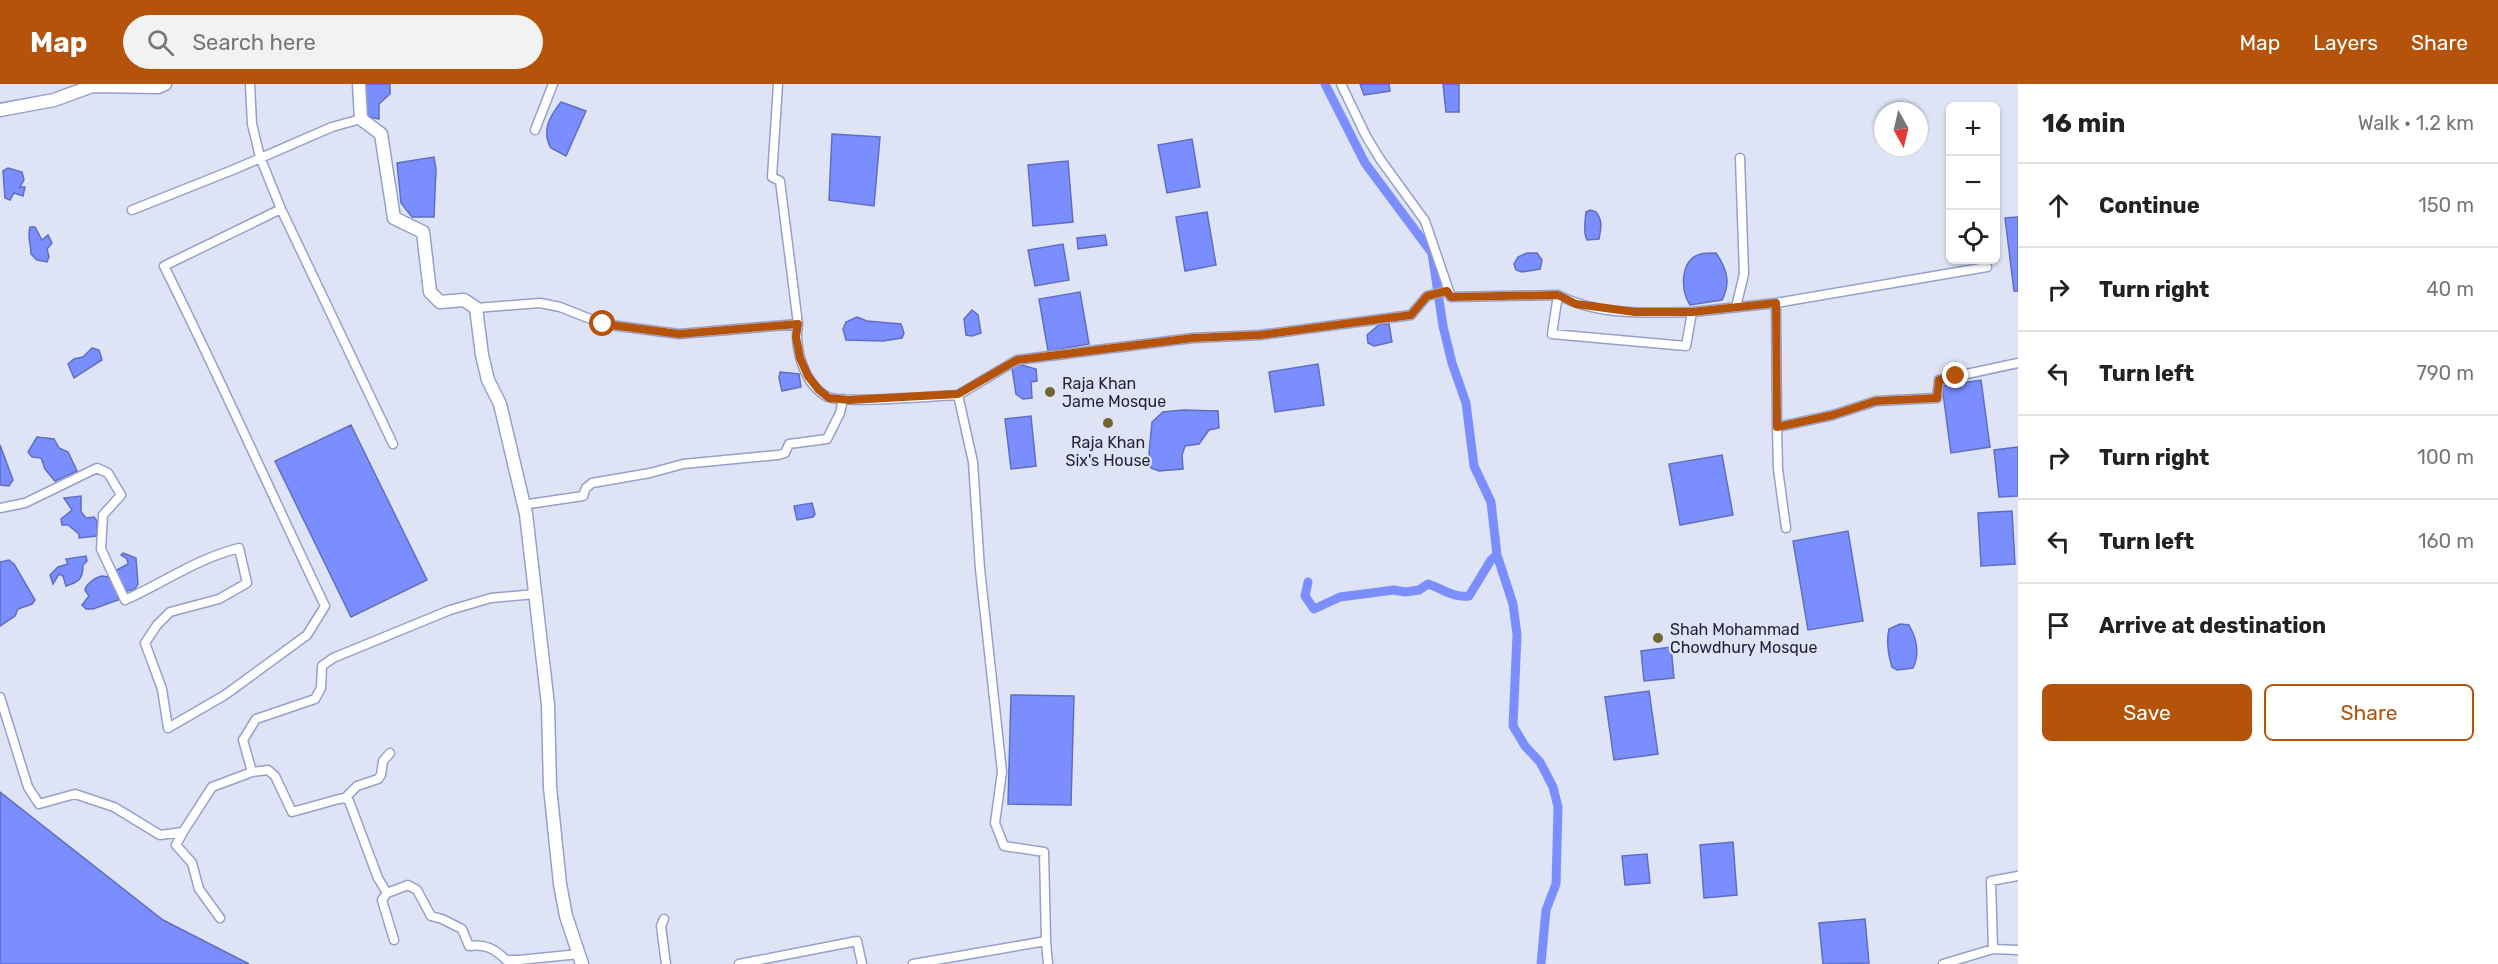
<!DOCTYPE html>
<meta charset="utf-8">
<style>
:root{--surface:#fff;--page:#f2f2f2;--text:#222;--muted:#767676;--line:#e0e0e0;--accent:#b45309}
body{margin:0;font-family:Rubik,sans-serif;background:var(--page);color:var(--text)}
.controls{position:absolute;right:18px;top:18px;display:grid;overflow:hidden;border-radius:9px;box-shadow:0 2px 4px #0004}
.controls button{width:54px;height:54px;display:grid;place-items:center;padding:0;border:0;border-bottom:2px solid var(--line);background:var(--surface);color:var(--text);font:30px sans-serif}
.compass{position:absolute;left:1874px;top:18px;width:54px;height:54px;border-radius:50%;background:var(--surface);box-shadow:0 2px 4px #0004;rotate:172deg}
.stop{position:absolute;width:18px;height:18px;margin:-14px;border:4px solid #b45309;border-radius:50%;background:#fff}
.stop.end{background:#b45309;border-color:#fff;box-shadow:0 2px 6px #0008}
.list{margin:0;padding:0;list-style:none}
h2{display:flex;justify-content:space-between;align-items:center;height:78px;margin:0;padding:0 24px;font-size:26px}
h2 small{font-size:20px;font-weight:400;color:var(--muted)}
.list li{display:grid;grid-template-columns:39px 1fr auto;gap:18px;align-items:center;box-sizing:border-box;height:84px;padding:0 24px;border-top:2px solid var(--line)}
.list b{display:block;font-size:22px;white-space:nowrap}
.list em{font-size:20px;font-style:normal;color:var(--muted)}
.actions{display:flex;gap:12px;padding:18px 24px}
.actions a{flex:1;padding:14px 0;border:2px solid var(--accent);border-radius:9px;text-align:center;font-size:21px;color:var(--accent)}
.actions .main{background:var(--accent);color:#fff}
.icon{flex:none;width:33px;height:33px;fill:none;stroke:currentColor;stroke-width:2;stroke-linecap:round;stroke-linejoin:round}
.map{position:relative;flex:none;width:2018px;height:880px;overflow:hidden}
header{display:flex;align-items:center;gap:36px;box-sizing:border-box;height:84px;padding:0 30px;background:var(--accent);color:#fff}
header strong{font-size:28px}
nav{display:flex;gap:33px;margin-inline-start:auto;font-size:21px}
.search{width:420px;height:54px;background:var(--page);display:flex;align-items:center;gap:15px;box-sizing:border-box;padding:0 21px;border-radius:33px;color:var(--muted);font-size:22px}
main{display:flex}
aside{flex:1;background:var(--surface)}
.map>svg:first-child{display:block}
.water{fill:#7a8eff;stroke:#5f6ec2;stroke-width:1.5}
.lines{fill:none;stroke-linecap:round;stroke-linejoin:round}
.canal{stroke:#7a8eff;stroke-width:9}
.street-casing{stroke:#95a0cc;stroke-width:11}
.secondary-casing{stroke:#95a0cc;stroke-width:15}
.street{stroke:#fff;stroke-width:8}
.secondary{stroke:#fff;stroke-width:12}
.route{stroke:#b45309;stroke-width:8}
.poi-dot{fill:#736532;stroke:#dee4f6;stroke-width:2}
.labels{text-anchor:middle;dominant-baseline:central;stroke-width:4.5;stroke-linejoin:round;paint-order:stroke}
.poi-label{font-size:16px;fill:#1f2334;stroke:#dee4f6;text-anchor:start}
</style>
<header>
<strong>Map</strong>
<div class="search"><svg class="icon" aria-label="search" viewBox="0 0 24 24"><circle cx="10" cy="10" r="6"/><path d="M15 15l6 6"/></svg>Search here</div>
<nav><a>Map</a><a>Layers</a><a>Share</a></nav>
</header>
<main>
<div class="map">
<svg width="2018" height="880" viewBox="0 0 2018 880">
<rect width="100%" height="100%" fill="#dee4f6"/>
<path class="water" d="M362,0h28v10l-11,10v15l-15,-3z
M1360,0h29l1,7 -26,4z
M1443,0h16v28h-13z
M561,18l25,9 -20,45 -15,-8c-10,-17 -1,-32 10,-46z
M832,50l48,3 -6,69 -45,-6z
M1192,55l8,48 -33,6 -9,-48z
M434,73l2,12 -2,48h-22l-11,-14 -4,-40z
M1068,77l5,61 -40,4 -5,-61z
M8,84l14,4 2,8 -4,7h5l-2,9 -9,-3 -4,7 -5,-2 -2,-27z
M1590,126l6,2c7,9 5,16 3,27l-12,1c-4,-7 -2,-19 -1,-28z
M1207,128l9,53 -31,6 -9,-54z
M2018,133v74h-4l-9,-73z
M30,143h5l7,13 6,-5 4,8 -5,6 2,8 -2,5 -10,-2 -6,-6c0,-10 -4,-18 -1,-27z
M1105,151l2,10 -29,4 -1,-11z
M1063,160l6,36 -34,6 -7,-36z
M1527,169h10l5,7 -2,9 -18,3 -6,-2 -2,-6 4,-7z
M1716,169c11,16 15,30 6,47l-32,5c-10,-14 -10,-46 11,-51 4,-1 10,-1 15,-1z
M1080,208l9,52 -41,7 -9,-52z
M972,226l6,5 3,18 -9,3 -6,-1 -2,-16z
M857,233l10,4 34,3 3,9 -2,5 -19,3 -37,-1 -3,-11 3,-7z
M1380,240h9l3,18 -18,4 -6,-3 -1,-8z
M92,264l7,2 3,10 -28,18 -6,-14 6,-5 9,-2z
M1018,280l18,5 1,12 -6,1 1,16 -9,1 -7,-5 -4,-26z
M1318,280l6,41 -49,7 -6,-40z
M780,288l19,2 2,13 -19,4 -3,-13z
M1981,296l9,67 -39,6 -9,-67z
M1183,326l35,1 1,17 -10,2 -10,14 -14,2 -3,9 1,14 -24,2 -8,-3 -2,-15 3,-31 11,-10z
M1031,332l5,50 -25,3 -6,-50z
M351,341l76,155 -76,37 -76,-156z
M37,353l17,2 5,9 9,4 9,19 -22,10 -10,-12 -4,-11 -9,-1 -4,-5z
M0,361l13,35 -4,6 -9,-1z
M2018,363v49l-19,1 -5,-47z
M1722,371l11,60 -53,10 -11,-61z
M81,412v16l5,6 8,-1 3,4v15l-18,2v-4l-11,-9h-6l-1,-6 11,-9 -8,-12z
M812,419l3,11 -2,3 -16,3 -3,-14z
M2012,427l3,53 -34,2 -3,-53z
M1848,447l15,90 -55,9 -15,-89z
M123,469l13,5 2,26 -4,6 -8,1 -13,-19 15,-8 -1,-5 -6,-4z
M86,472l1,5 -4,4c0,14 -4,17 -17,21l-3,-10 -4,-2 -6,10 -3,-9 8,-8 10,-3 -2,-5z
M9,476l5,4 21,36 -3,4 -14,5 -3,7 -15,10v-64z
M102,492l7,1 9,17v6l-25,9h-7l-4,-4 7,-9 -4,-6c1,-6 11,-13 17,-14z
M1900,540l9,1c8,14 11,28 4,43l-16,2 -5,-3c-4,-13 -6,-25 -3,-38z
M1671,563l3,31 -30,3 -3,-30z
M1649,607l9,63 -44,6 -9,-63z
M1011,611l63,1 -3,109 -63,-1z
M0,708l163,128 86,44h-249z
M1733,758l4,53 -33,3 -4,-53z
M1647,770l3,29 -25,2 -3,-29z
M1865,835l4,44 -46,1 -4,-41z"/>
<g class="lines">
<path class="canal" d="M1325,0l40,79 67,90 11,73 9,37 14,40 8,63 17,36 6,53 16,49 4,31 -4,91 12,20 15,16 13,25 5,20 -2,77 -10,26 -5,54
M1308,498l-3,14 9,13 26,-12 54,-7 11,2 14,-2 9,-6c15,5 25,14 41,12l22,-36 6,-5"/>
<g class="street-casing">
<path id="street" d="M778,0l-6,93 8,4 18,143c-4,24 6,61 30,73 17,7 107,-1 130,-2l15,67 7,107 22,203 -7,51 9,23 40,6 2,89
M1341,0l25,52 14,23 45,62 26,76 107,-2 -6,39 134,12 6,-34 84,-9 1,124
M535,46l18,-46
M281,125l112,235
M132,126l103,-41 97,-42 29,-8
M1558,211c40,21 89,18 134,17
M1776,219l211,-36
M1736,223l8,-33 -4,-116
M476,224l64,-5 20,4 43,17 76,10 119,-10
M958,311l59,-35 176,-22 67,-3 151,-20 16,-19 20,-5
M522,421l61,-9 3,-8 6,-5 58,-10 33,-9 95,-9 7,-2 4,-9 38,-5 13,-26 3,-14
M0,424l25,-5 72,-35 11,5 13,22 -18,20 -2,34 24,51c40,-18 71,-41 114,-52l8,35 -28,16 -49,13 -13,13 -12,18 17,46 6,39 57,-33 82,-60 18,-29c-54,-113 -105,-228 -161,-340l117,-57 -21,-52 -8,-33 -2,-40
M1786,444l-8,-59 -1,-42 56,-12 43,-14 61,-3 2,-18 79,-17
M0,613l28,90 11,17 36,-10 39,13 46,28 23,-3 29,-45 40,-15 16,-2 7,6 17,36 47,-13 6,-1 4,3 29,77 9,15
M252,688l-9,-32 13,-21 59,-20 6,-11 1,-22 11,-8 117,-48 41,-12 44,-4
M345,714l12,-12 21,-7 3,-4 2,-14 7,-8
M183,748l-7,13 16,18 7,26 21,29
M2018,792l-27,5 2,68 25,1
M664,835l-3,7 5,38
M394,856l-12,-40 5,-7 21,-8 9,5 14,26 11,3 20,10 7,17c16,-2 25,2 37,14h13l60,-6
M739,880l118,-23 5,23
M913,880l133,-23 2,23
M1943,880l50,-15"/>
</g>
<g class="secondary-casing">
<path id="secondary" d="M359,0l2,35 20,15 13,84 29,14 7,60 10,10 24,-2 12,8 6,47 6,25 12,24 26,110 22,191 2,82 10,97 6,32 16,48
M0,26l54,-10 38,-14 66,1 7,-3"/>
</g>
<use href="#street" class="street"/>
<use href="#secondary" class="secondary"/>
</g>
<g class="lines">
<path class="route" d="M603,240l76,10 119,-10 -2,13 4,21 8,18 11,14 10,8 20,2 109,-6 59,-34 176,-22 67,-3 151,-20 16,-19 20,-5 4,6 107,-2 18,9 59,8h57l84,-9 1,124 56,-12 43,-14 61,-3 2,-18 17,-4"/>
</g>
<g class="poi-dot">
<circle cx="1050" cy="308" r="6"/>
<circle cx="1108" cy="339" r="6"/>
<circle cx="1658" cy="554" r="6"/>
</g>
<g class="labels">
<g class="poi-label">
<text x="1062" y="299">Raja Khan<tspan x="1062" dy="18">Jame Mosque</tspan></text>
<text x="1108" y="358" text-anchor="middle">Raja Khan<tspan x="1108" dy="18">Six's House</tspan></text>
<text x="1670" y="545">Shah Mohammad<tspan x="1670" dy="18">Chowdhury Mosque</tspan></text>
</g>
</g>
</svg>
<div class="controls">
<button>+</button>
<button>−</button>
<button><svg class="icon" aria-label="locate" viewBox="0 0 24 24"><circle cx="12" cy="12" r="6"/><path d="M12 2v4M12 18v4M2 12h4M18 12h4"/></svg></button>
</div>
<svg class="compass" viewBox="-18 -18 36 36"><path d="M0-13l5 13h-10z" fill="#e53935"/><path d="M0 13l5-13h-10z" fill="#767676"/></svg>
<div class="stop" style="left:603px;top:240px"></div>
<div class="stop end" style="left:1956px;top:292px"></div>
</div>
<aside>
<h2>16 min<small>Walk · 1.2 km</small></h2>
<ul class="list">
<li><svg class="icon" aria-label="ahead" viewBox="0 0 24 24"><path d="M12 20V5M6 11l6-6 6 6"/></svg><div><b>Continue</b></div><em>150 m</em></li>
<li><svg class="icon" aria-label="right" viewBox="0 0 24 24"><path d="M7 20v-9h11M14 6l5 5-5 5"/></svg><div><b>Turn right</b></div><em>40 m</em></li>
<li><svg class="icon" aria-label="left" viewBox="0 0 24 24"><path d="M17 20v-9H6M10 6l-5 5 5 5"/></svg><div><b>Turn left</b></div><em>790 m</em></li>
<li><svg class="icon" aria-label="right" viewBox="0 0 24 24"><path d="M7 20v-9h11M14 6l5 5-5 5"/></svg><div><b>Turn right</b></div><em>100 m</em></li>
<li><svg class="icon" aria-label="left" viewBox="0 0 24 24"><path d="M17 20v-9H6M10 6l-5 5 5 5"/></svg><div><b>Turn left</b></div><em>160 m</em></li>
<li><svg class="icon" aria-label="arrive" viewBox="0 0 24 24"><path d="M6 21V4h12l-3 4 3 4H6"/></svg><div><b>Arrive at destination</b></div></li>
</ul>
<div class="actions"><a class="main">Save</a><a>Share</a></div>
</aside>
</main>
